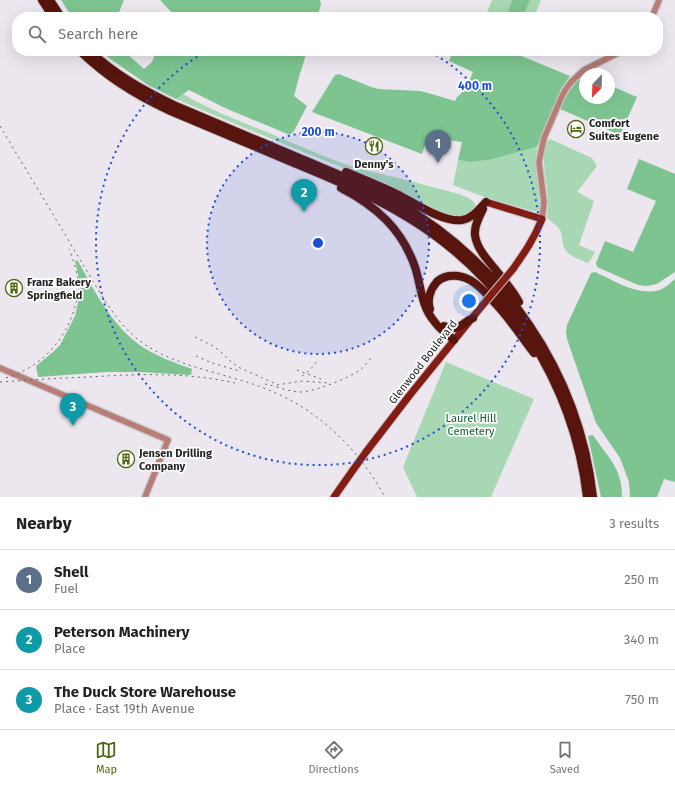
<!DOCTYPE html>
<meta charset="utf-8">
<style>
:root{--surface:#fff;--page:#f2f2f2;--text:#222;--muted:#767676;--line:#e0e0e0;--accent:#4f6613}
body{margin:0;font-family:"Fira Sans",sans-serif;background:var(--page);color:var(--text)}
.compass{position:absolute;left:579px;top:68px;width:36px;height:36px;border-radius:50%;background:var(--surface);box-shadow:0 4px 16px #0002;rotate:203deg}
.you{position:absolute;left:469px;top:301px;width:14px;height:14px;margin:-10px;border:3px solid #fff;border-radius:50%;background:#1a73e8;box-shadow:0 0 0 6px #1a73e833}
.badge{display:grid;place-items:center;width:26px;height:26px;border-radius:50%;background:var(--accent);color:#fff;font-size:13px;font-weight:700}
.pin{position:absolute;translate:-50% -33px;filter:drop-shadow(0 1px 2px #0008)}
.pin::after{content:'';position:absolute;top:21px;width:14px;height:12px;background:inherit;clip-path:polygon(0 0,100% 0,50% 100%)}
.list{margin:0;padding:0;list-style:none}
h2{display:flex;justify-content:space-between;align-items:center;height:52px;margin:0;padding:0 16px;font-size:17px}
h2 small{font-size:13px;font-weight:400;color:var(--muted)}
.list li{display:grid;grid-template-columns:26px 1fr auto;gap:12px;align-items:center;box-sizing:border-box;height:60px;padding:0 16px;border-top:1px solid var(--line)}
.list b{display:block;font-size:15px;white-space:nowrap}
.list p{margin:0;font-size:13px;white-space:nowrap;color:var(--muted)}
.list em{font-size:13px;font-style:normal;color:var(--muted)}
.icon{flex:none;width:22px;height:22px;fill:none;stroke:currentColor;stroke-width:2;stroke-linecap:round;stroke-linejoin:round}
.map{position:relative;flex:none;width:675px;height:497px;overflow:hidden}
.search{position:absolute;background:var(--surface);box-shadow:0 4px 16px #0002;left:12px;right:12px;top:12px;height:44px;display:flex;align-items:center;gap:10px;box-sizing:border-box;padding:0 14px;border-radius:16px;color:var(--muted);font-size:15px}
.sheet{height:232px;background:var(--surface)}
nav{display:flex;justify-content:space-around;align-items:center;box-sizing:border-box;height:56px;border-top:1px solid var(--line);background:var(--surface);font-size:11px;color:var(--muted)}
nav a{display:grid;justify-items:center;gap:2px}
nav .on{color:var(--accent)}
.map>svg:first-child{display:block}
.green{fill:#a8d8b3}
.forest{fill:#7dc490}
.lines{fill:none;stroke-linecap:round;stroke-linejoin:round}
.minor-casing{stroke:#c8c3ca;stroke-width:8}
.major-casing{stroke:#c8c3ca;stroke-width:9}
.highway-casing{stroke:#c8c3ca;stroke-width:10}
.minor{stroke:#b87e75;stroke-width:5.5}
.major{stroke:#831c12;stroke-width:7}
.highway{stroke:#57150d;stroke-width:8}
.rail{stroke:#666266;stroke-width:1;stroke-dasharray:2 4;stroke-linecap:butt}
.major-bridge-casing{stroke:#c8c3ca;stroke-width:9;stroke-linecap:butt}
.major-bridge{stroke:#831c12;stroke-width:7}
.ring{fill:none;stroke:#1d4ed8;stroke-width:2;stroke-dasharray:2 4}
.labels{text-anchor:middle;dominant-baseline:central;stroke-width:3.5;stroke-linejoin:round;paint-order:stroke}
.poi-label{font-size:11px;font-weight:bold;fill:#252325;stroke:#fff;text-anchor:start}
.street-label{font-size:11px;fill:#252325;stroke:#fff}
.park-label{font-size:11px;fill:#126131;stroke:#fff}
.centre{fill:#1d4ed8;stroke:#fff;stroke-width:2}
.ring-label{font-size:12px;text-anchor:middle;font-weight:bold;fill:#1d4ed8;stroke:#fff;stroke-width:3.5;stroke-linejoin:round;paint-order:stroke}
</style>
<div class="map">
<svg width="675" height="497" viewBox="0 0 675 497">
<rect width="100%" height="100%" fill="#ece6ee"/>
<path class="green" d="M492,0h20l-4,11 -2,6h-21z
M530,0h11l-7,17h-11z
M183,94c27,16 57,27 86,39 27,11 54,24 82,33 28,8 57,14 85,22 8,2 31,7 37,13 7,7 -5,15 -11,16 -5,1 -11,-1 -15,-1l-101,-47 -43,-17 -127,-53z
M550,139l42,19 5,8 -20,26 17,9 -15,44 16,7 -5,9 -3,2c-9,-5 -22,-7 -24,-19 -1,-6 -1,-10 -4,-15 -3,-5 -8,-7 -12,-11 1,-10 1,-20 0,-29 -1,-12 -8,-42 3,-50z
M537,147c0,8 -1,17 0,26 1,12 4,23 4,36l-3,2h-5l-43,-12 -37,-14 5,-25 12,2 19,-2z
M446,362l88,37 -43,98h-74l-14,-30z"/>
<path class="forest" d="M61,0h63l-7,17h-45z
M160,0h160l1,5 -4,12h-146l2,-3z
M512,0h18l-7,17h-17l2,-6z
M102,51h22l20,18 8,-7 4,-11h151l-8,26 -5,19 13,10 -13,25 -4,4 -65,-27 -36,-18 -13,9 -28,-14 -39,-27z
M453,51h67l-1,4 51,21 -9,13 -24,58 -48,13 -19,2 -12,-2 4,-18 -20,-3 -17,6 -3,9 -110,-42 23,-37 4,-1 32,13 8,2 41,2 8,2 27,8 2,-4 9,-8 7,-17 -24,-11z
M585,75v23h24v-13l28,12 -17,38 -60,-26c7,-15 11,-24 25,-34z
M639,159l36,15v98l-18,12 -10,2 -9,-1 -41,-18 -1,-4 9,-22 28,11 23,-51 -29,-12z
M75,260l3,1c17,31 35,67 66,87 15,9 31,15 48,21l-1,6 -51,-3h-34l-68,5 -2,-11 17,-14 7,-7 15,-29 6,-26z
M595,272c20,9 45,26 67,17 5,-2 9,-7 13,-10v203l-11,-3 -7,18h-27l-1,-15 -9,-24 -24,-35 -29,-84 -1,-7 1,-7 24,-52z
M593,435c15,23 29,32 29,62h-21l-13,-61z"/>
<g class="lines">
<g class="minor-casing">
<path id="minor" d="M652,17l7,-17
M542,219l2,-17 -5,-40 2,-10 3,-14 18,-42 4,-7 5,-7 13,-12 38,-19
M0,368l168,72 -23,57"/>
</g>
<g class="major-casing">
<path id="major" d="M486,202l46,14 10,3c-8,20 -17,33 -29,50
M366,452l43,-56 72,-89
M334,497l19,-27"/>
</g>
<g class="highway-casing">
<path id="highway" d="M42,0l11,17
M50,0l11,17
M80,51c27,26 54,43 88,59 42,18 84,35 126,53 39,16 77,32 113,54 98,59 167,166 180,280
M90,51c25,24 55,40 86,55 41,17 81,34 121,51 33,14 67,27 98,44 109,62 184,171 198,296
M346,172c17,7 34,14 51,22 16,8 46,29 65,26 11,-2 16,-10 24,-18
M341,188c35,18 61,41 74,79 6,18 6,39 19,54 5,8 13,13 20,19
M483,209c-4,8 -9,17 -8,26 2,16 16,28 24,39 7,9 15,18 20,28
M430,309c-3,-9 0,-19 6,-26 3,-4 8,-6 13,-7 7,-1 14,0 21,4 9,5 15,12 22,20 16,16 28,35 42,53
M444,326c17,6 15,-2 29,-8"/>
</g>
<use href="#minor" class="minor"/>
<use href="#major" class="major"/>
<use href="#highway" class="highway"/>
<path class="rail" d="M0,126c26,44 53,88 79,132 17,27 32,58 56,79 26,22 60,30 91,39 18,5 35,10 52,18 46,21 82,58 107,103
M195,337l18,9 8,6 8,8 9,7 36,16
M196,356l16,7 28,8
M297,370l24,9
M302,376l8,-6 7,-9
M6,378c36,-11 61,-39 70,-75 1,-4 2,-8 3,-12 1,-11 -6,-32 -10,-42
M0,382c30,-2 59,-4 89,-5 48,-3 98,-5 146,6
M265,384c10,2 23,7 33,8 14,1 51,-14 62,-22 5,-4 9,-9 12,-14
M277,385l25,-4 26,2"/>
<g class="major-bridge-casing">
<path id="major-bridge" d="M481,307l32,-38
M353,470l13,-18"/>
</g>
<use href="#major-bridge" class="major-bridge"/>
</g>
<circle cx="318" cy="243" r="111" fill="#1d4ed8" fill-opacity=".12"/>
<g class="ring">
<circle cx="318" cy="243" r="111"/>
<path d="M431 52A222 222 0 1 1 205 52"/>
</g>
<defs>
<g id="hotel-ring" transform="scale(0.9)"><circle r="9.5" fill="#fff" stroke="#4f6613" stroke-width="1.5"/><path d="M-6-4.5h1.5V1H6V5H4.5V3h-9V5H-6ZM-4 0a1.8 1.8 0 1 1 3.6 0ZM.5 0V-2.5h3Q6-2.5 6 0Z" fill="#4f6613"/></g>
<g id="restaurant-ring" transform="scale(0.9)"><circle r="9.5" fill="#fff" stroke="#4f6613" stroke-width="1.5"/><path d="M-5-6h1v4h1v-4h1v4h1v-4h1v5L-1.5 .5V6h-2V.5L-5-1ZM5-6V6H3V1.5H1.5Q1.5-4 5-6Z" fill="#4f6613"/></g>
<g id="building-ring" transform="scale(0.9)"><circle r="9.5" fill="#fff" stroke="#4f6613" stroke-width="1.5"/><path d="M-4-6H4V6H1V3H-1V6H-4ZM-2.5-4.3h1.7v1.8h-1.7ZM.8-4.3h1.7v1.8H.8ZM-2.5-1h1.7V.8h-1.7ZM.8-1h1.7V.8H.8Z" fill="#4f6613"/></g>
</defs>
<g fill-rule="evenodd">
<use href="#hotel-ring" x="576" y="129"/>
<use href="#restaurant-ring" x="374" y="146"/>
<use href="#building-ring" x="14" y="288"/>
<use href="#building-ring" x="126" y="459"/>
</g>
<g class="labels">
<g class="poi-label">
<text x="589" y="123">Comfort<tspan x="589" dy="13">Suites Eugene</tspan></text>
<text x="374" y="164" text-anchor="middle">Denny's</text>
<text x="27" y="282">Franz Bakery<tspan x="27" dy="13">Springfield</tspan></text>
<text x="139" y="453">Jensen Drilling<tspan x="139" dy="13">Company</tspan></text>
</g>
<g class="street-label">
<text transform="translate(423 362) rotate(-52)">Glenwood Boulevard</text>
</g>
<g class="park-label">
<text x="471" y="418">Laurel Hill<tspan x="471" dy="13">Cemetery</tspan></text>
</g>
</g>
<circle cx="318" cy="243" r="6" class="centre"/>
<g class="ring-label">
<text x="475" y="90">400 m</text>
<text x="318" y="136">200 m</text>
</g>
</svg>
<svg class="compass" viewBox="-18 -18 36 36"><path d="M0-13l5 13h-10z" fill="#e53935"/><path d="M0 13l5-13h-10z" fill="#767676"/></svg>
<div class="you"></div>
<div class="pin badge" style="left:438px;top:163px;background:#5c6f8a">1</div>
<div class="pin badge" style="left:304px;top:212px;background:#0f9aa8">2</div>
<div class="pin badge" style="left:73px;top:426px;background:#0f9aa8">3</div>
<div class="search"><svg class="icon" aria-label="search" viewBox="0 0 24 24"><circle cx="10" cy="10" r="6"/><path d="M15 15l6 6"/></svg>Search here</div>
</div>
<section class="sheet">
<h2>Nearby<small>3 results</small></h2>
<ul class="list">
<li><span class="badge" style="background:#5c6f8a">1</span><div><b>Shell</b><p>Fuel</p></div><em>250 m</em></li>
<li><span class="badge" style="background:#0f9aa8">2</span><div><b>Peterson Machinery</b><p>Place</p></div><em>340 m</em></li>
<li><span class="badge" style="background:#0f9aa8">3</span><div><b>The Duck Store Warehouse</b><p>Place · East 19th Avenue</p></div><em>750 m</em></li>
</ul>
</section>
<nav>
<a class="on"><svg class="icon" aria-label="map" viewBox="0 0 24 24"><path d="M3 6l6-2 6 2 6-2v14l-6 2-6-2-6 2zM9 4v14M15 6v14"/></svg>Map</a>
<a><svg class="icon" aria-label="directions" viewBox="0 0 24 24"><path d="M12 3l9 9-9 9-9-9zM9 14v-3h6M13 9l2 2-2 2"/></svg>Directions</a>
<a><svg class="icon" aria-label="saved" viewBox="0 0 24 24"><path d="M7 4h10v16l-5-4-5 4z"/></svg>Saved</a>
</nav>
